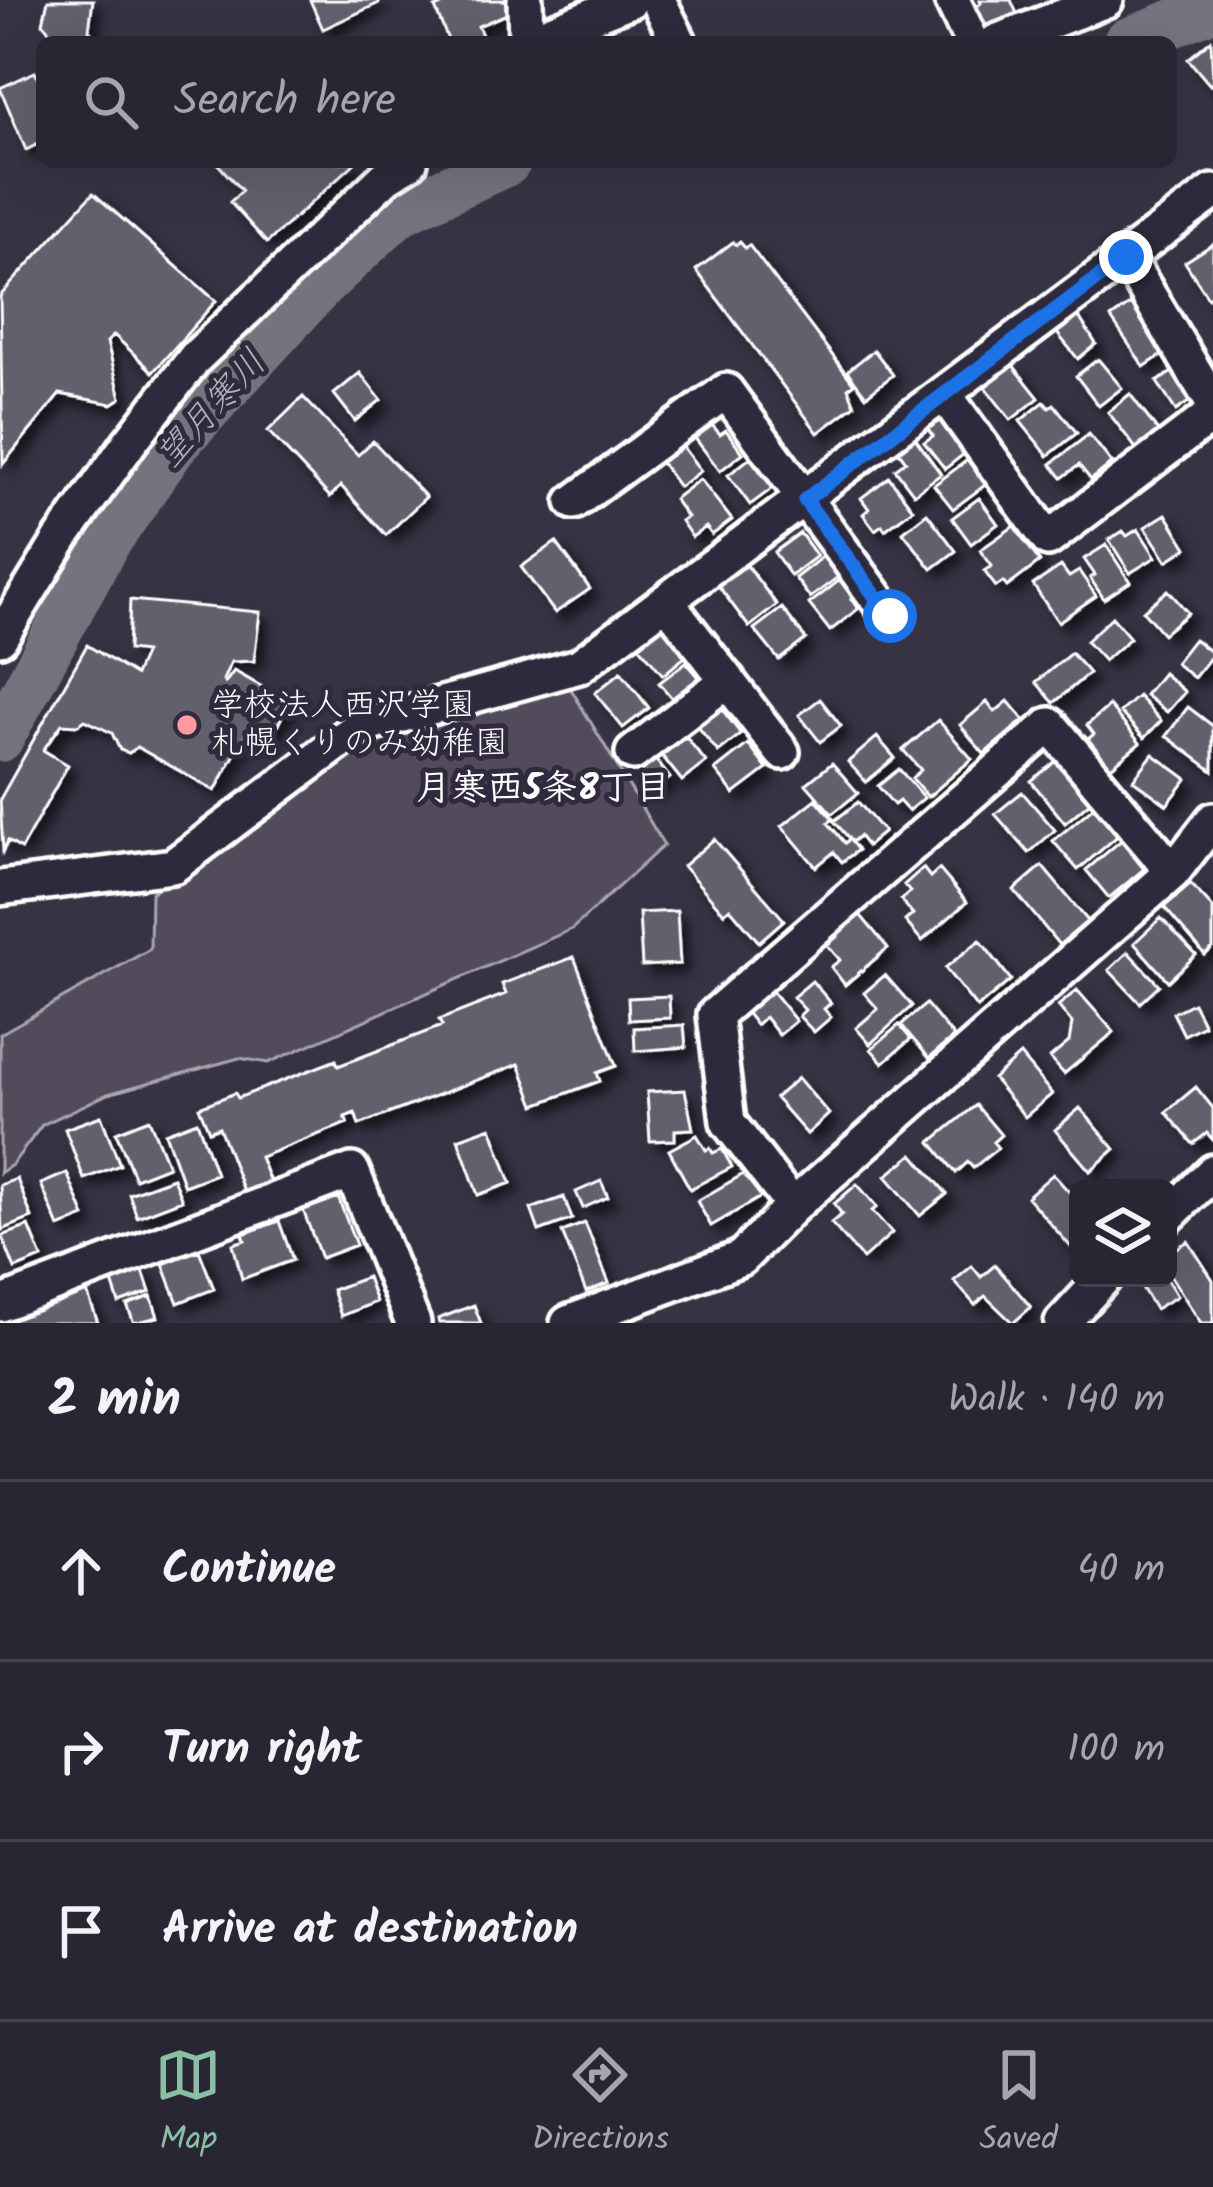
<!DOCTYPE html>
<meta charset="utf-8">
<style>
:root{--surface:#292634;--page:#312e3c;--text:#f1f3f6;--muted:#a5a5ac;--line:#45434f;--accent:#8abfa5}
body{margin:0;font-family:Kalam,"Klee One",sans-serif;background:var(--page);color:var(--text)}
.controls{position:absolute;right:36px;bottom:36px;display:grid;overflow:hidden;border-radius:18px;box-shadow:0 12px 48px #0002}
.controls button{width:108px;height:108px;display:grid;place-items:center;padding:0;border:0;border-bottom:3px solid var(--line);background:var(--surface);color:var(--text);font:60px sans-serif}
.stop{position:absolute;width:36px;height:36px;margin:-27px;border:9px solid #1a73e8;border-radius:50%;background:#fff}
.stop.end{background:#1a73e8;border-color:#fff;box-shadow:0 3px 12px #0008}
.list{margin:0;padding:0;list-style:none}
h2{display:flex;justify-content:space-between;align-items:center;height:156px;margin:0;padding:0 48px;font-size:51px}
h2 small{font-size:39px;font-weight:400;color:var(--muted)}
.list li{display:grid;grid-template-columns:78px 1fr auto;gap:36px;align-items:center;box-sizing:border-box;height:180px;padding:0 48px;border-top:3px solid var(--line)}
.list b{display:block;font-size:45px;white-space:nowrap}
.list em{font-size:39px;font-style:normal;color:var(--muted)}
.icon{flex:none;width:66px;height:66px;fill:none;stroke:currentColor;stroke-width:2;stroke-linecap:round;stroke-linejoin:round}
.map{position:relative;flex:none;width:1213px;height:1323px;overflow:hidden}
.search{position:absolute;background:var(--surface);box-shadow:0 12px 48px #0002;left:36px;right:36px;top:36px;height:132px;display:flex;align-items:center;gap:30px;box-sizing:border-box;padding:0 42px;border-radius:18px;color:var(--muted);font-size:45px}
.sheet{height:696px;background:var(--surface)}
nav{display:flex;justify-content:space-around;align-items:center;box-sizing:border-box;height:168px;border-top:3px solid var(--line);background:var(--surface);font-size:33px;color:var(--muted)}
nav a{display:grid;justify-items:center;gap:6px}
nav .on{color:var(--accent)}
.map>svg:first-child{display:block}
.green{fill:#514c5c;stroke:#a8a6ae;stroke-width:3}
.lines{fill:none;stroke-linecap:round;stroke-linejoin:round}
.river{stroke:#76737f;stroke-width:48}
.building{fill:#635f6d;stroke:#fff;stroke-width:3;filter:url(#shadow)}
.street-casing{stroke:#fff;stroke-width:42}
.street{stroke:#2f2a3d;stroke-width:33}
.route{stroke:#1a73e8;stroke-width:15}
.poi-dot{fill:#ff9aa2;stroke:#2f2a3d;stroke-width:4.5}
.labels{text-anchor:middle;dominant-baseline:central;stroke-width:10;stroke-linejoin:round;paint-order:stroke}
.poi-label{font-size:33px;fill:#fff;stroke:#2f2a3d;text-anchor:start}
.water-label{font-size:36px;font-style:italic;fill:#b4b2b9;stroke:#2f2a3d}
.neighbourhood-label{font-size:36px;font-weight:bold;fill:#fff;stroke:#2f2a3d}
</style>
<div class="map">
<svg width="1213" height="1323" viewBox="0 0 1213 1323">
<defs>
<filter id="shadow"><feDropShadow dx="8" dy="8" stdDeviation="6" flood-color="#0009"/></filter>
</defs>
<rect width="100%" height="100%" fill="#373345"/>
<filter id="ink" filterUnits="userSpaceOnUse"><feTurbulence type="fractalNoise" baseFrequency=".00833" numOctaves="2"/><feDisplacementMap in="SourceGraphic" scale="24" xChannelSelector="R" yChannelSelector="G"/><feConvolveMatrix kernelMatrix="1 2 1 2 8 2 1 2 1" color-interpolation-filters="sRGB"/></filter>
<g filter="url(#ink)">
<path class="green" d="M565,679l99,166 -92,84 -304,134 -29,-5 -131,36 -66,31 -30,40 -12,8v-139l150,-85 1,-56 215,-154z"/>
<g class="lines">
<path class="river" d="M1127,42l86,-35
M0,738l104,-192 70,-101 147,-160 78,-73 108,-50"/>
</g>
<path class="building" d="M48,0h45l-4,30 9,12h-41l-14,-19z
M310,0h68l1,3 -56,26z
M453,0h62l4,9 -41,17 7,16h-36l-14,-34z
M980,0h31l7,16 -30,14 -11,-24 4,-3z
M1211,40l2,42 -3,3 -22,-26z
M35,72l7,14v56l-16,8 -26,-62z
M216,162h140l-89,81 -37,-41 12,-11z
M93,193l123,108 -63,71 -39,-37 -7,7 14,56 -9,6 -52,-10 -57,70 -3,-168z
M733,242l3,3 4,-3 5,6 4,-3 105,139 -6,4 7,17 -37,28 -122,-163z
M1213,244v51l-5,3 -23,-36z
M1138,299l34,49 -28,19 -33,-49z
M1074,309l22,35 -18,15 -26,-32z
M874,350l19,25 -27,21 -19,-25z
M1098,359l24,29 -23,18 -23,-30z
M1012,364l27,34 -28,22 -27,-34z
M1181,366l19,28 -24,17 -19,-29z
M360,373l21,27 -26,21 -21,-27z
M1130,394l30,40 -22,17 -30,-39z
M303,397l55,58 15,-14 53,56 -40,38 -45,-49 -11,11 -62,-66z
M1044,402l5,6 5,-4 23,29 -29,23 -28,-35z
M942,415l27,35 -24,19 -21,-27 9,-6 -7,-9z
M711,424l9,10 6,-4 17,23 -23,18 -26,-34z
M1089,434l23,29 -21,17 -12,-15 -17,13 -11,-14z
M674,436l27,35 -22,16 -26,-35z
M915,438l26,36 -27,20 -19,-25 11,-8 -8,-11z
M978,452l18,25 -43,32 -19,-24z
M750,458l23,30 -23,17 -22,-30z
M889,477l24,32 -28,21 -3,-5 -7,5 -12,-16 6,-5 -8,-11z
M700,479l32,41 -20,15 -6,-8 -14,10 -11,-16 6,-4 -13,-18z
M979,498l19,26 -27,20 -19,-26z
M927,513l29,38 -24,18 -29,-37z
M1166,514l21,34 -20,13 -22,-34z
M1014,526l26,36 -33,25 -4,-5 -7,5 -12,-16 8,-5 -12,-16z
M1138,529l18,28 -26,16 -21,-33 14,-9 4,5z
M800,533l17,23 -26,20 -17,-24z
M556,542l34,47 -35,24 -34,-46z
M1106,545l24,37 -26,17 -14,-21 5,-3 -11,-16z
M826,554l15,21 -31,23 -15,-20z
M745,563l32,42 -28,22 -32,-43z
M1061,566l8,11 10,-6 17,25 -38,26 -25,-37z
M845,576l13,17 -7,6 7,10 -28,22 -21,-27z
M1168,590l20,23 -25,21 -20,-23z
M130,600l130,12 -6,49 -23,1 -8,18 2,3 9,-12 55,31 -17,35 -22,-11 -35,65 -78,-44 -8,6 -9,-3 -8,-17 -27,-13 -7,5 -16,-1 -19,26 25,15 -47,84 -13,-8 -5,10 -3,-52 87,-154 48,30 10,-23 -17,-2z
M782,608l24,31 -27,21 -25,-31z
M1112,617l18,21 -26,23 -18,-20z
M662,627l24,29 -23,19 -24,-29z
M1194,639l19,15 -19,24 -19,-15z
M1071,653l18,20 -35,30 -18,-21z
M686,662l18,21 -27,21 -18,-21z
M621,672l28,36 -26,20 -28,-35z
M1163,673l22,19 -18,20 -22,-17z
M1138,696l23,25 -17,17 -24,-26z
M820,699l21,27 -21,16 -21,-27z
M1008,701l16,19 -40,34 -24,-29 27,-23 8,10z
M718,704l23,30 -23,18 -24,-30z
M1109,706l31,37 -29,24 -23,-28 6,-5 -7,-9z
M1188,707l25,19v45l-47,-35z
M938,720l34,39 -44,38 -16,-19 9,-8 -18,-20z
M683,733l23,29 -24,19 -23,-29z
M877,737l18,21 -29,24 -18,-20z
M748,744l19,25 -33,25 -19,-24z
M647,749l23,29 -18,13 -22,-28z
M1153,754l34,25 -20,26 -34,-25z
M1056,761l34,41 -25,21 -34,-42z
M832,763l26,30 -26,21 -26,-30z
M899,769l25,29 -16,13 -9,-10 -5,4 -16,-19z
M1022,792l33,38 -26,23 -34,-39z
M816,799l17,20 -5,4 17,20 4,-4 9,11 -16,12 -8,-10 -18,15 -34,-41z
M858,802l26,30 -17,14 -8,-10 -7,6 -18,-21z
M1097,804l24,29 -43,37 -25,-29z
M1125,837l10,12 -4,4 13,16 -35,29 -23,-28z
M714,839l70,81 -25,22 -29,-34 -6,5 -41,-47z
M1042,866l46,55 -29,24 -45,-55z
M923,868l7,9 9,-8 28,33 -45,39 -17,-20 8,-7 -12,-14 9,-8 -6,-7z
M1191,884l22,24v40l-8,7 -41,-48z
M856,910l32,38 -43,37 -14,-18 9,-7 -13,-15 11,-9 -5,-7z
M677,911l3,53 -38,2 -3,-53z
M1161,918l35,37 -28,26 -34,-38z
M980,940l31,40 -34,28 -32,-40z
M1128,952l31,33 -19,18 -31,-33z
M574,957l42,109 -19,7 3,8 -65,24 -16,-41 -160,61 -4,-12 -10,4 3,6 -88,34 12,30 -26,10 -27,-70 -10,4 -10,-24 36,-14 3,5 98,-38 2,6 104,-40 -3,-6 67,-26 -4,-10z
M885,975l27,31 -42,38 -14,-16 22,-19 -14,-16z
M812,981l19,22 -7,6 7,8 -17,15 -15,-16 6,-6 -12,-13z
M771,990l25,31 -17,14 -14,-18 -9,8 -11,-14z
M1077,990l37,42 -50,42 -14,-16 19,-16 3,-19 -14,-17z
M669,996l1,22 -41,2 -1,-22z
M1193,1003l11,22 -20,10 -11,-22z
M926,1004l28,33 -25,21 -28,-33z
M684,1025l2,22 -51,4 -1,-23z
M899,1025l12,14 -28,24 -12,-14z
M1020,1055l32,39 -27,23 -32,-38z
M798,1078l31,36 -22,20 -32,-36z
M1196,1087l17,21v32l-6,-7 -14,11 -27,-32z
M685,1090l8,39 -18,1v10l-25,1 -3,-49z
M976,1105l25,30 -8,7 5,6 -25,20 -5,-6 -12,11 -25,-31z
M1080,1108l35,41 -25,22 -35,-41z
M101,1116l19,49 -36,14 -19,-50z
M149,1119l19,47 -33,13 -19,-47z
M197,1121l19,53 -32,12 -19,-53z
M491,1127l20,56 -33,12 -20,-56z
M697,1135l9,15 4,-2 3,5 9,-4 10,18 -42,22 -21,-39z
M913,1154l34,40 -27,22 -34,-40z
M747,1172l14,25 -50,29 -14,-25z
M67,1173l18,44 -26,10 -18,-43z
M1053,1174l25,28v53l-51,-58z
M173,1178l9,22 -45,17 -8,-23z
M17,1179l15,39 -30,12 -2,-45z
M601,1181l7,16 -25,11 -7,-16z
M857,1184l20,23 -5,4 20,22 -29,26 -32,-36 11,-9 -8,-10z
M338,1197l18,48 -35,13 -18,-48z
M564,1197l8,22 -33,12 -8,-22z
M279,1221l14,39 -51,19 -9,-35 12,-4 -2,-6z
M585,1223l24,60 -23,9 -24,-60z
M29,1226l13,32 -27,11 -13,-33z
M1188,1241l25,39v43h-12l-33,-51v-18z
M199,1250l15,39 -36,14 -15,-39z
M995,1265l36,42 -18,16 -28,-27 -10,9 -21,-24 18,-15 9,11z
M142,1268l8,24 -31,11 -8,-24z
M367,1277l9,25 -35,14 -9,-26z
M1136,1278h30l11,18 -22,13z
M87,1292l11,31h-93l-2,-4 69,-26 2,4z
M151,1296l7,21 -24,6 -7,-18z
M474,1305l7,18h-42l-1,-4z"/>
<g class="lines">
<g class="street-casing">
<path id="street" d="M525,0l1,42
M658,0l21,42
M952,0l20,42
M526,42l105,-42
M996,42l110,-42
M1126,257l87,146
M945,395l103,144 165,-125
M574,502l152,-111 164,225
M668,603l114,149
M0,638l61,-99 69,-97 65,-84 191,-181 24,-15
M633,753l95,-73
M0,888l173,-22 186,-139 220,-61 634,-474
M793,1206l-65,-84 -13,-107 335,-290 123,147
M1168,1216l45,-44
M0,1304l352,-133 61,152
M568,1323l173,-65 52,-52 380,-334 40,-52
M1062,1323l42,-45"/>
</g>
<use href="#street" class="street"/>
</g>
</g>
<g class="lines" filter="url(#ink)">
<path class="route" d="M890,616l-85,-116 321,-243"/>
</g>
<circle class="poi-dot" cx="187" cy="725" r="12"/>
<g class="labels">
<g class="poi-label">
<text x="211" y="706">学校法人西沢学園<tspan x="211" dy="38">札幌くりのみ幼稚園</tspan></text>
</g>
<g class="water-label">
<text transform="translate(212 410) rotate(-48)">望月寒川</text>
</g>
<g class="neighbourhood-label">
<text x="543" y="789">月寒西5条8丁目</text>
</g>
</g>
</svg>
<div class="controls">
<button><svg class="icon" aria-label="layers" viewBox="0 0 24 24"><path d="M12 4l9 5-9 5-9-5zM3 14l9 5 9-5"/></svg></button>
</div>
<div class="stop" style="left:890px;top:616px"></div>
<div class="stop end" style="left:1126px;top:257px"></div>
<div class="search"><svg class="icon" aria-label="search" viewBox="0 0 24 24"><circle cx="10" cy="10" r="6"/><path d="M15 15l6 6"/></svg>Search here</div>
</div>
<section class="sheet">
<h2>2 min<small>Walk · 140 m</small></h2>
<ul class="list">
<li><svg class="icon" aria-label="ahead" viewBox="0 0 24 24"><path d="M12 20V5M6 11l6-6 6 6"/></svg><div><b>Continue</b></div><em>40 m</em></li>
<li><svg class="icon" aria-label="right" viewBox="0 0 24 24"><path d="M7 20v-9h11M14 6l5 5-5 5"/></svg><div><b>Turn right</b></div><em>100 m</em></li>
<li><svg class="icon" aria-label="arrive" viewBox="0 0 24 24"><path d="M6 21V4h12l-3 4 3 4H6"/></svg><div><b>Arrive at destination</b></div></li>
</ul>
</section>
<nav>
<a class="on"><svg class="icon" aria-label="map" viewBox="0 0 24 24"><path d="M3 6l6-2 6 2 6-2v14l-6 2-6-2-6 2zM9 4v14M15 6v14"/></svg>Map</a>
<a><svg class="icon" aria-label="directions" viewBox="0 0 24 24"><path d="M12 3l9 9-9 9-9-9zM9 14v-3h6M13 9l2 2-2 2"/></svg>Directions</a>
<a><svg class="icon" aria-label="saved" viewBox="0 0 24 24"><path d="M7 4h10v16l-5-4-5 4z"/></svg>Saved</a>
</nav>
